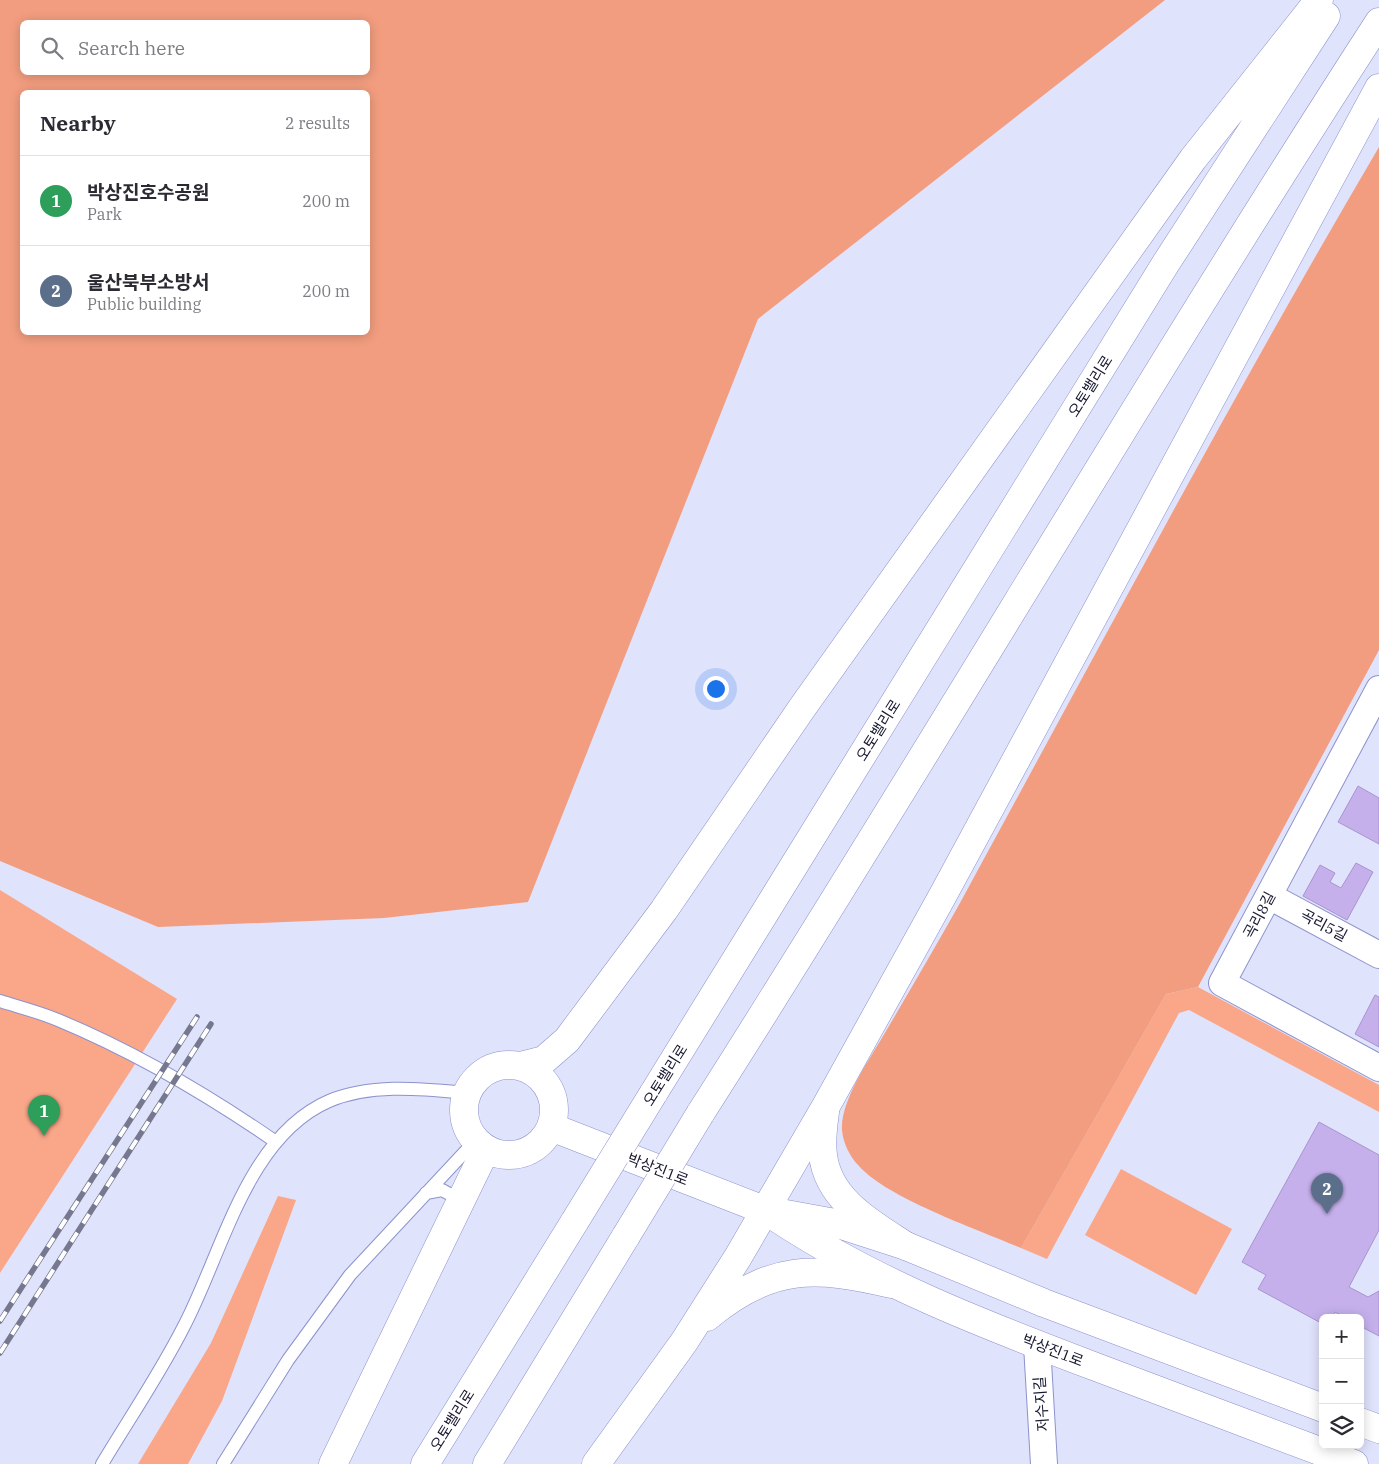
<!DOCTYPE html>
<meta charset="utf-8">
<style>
:root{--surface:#fff;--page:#f2f2f3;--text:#2b2b33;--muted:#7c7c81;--line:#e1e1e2;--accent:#605824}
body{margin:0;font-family:"IBM Plex Serif","Noto Sans KR",serif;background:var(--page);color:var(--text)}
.controls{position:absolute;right:15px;bottom:15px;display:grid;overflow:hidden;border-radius:8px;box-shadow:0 2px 12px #0003}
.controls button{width:45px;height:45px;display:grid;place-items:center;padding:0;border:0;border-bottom:1px solid var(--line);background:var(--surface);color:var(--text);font:25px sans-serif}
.you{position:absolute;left:715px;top:688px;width:18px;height:18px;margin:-12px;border:4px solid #fff;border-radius:50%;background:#1a73e8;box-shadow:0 0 0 8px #1a73e833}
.badge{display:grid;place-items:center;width:32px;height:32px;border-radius:50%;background:var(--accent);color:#fff;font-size:16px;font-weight:700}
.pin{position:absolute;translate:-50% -41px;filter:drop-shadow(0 1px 2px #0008)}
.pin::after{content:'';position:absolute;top:26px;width:18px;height:15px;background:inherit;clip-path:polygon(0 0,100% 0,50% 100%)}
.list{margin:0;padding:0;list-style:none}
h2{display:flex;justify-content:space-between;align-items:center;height:65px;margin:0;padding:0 20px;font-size:21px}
h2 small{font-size:16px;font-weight:400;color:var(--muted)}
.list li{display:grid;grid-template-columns:32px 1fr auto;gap:15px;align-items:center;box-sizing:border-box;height:90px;padding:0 20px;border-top:1px solid var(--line)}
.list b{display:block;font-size:19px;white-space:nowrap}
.list p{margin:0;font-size:16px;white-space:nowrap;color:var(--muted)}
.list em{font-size:16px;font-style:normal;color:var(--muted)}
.icon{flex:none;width:28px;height:28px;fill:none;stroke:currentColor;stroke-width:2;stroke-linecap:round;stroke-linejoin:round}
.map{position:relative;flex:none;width:1379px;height:1464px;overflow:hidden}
.search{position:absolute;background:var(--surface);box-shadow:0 2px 12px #0003;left:20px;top:20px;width:350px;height:55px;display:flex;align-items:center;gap:12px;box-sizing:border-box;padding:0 18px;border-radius:8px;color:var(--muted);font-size:19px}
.panel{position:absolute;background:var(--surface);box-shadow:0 2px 12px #0003;left:20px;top:90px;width:350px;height:245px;border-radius:8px}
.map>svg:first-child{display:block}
.green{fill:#f9a689}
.forest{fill:#f29d7f;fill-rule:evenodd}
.building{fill:#c5b0ec;stroke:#a894ce}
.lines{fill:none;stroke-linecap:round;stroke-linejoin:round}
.lane-casing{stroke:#8d92cc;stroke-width:14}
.street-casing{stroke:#8d92cc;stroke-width:28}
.secondary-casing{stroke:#8d92cc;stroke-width:29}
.highway-casing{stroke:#8d92cc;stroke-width:29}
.lane{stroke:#fff;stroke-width:12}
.street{stroke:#fff;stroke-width:26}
.secondary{stroke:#fff;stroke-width:28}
.highway{stroke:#fff;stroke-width:28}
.rail-casing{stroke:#75788f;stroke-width:5.5}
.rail{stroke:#fff;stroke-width:4;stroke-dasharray:11;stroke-linecap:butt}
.highway-bridge-casing{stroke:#8d92cc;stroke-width:29;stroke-linecap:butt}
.highway-bridge{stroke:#fff;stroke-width:28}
.labels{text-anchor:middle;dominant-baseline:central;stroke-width:4.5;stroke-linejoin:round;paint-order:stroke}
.street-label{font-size:15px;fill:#17192f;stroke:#fff}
</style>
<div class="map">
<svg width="1379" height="1464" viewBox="0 0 1379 1464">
<rect width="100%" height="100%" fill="#e0e3fc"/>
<path class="green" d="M0,890l177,109 -177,274z
M1198,987l181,98v27l-190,-102 -10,3 -132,246 -26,-11 145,-254z
M1121,1169l111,60 -36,66 -111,-60z
M278,1196l18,4 -74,201 -34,63h-50l73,-121z"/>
<path class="forest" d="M0,0h1165l-407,319 -230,583 -144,16 -226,9 -158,-66zM22,22h346v50h-346zM22,92h346v240h-346z
M1379,147v503l-181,337 -32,7 -145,254c-42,-18 -134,-50 -162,-82 -9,-9 -16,-23 -17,-36 -2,-31 32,-77 47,-104 24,-41 48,-82 71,-123 138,-253 273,-508 419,-756z"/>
<path class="building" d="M1358,786l21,12v46l-41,-22z
M1356,863l17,9 -26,48 -44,-24 17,-31 15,8 -5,9 11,6z
M1375,995l4,2v50l-24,-13z
M1319,1122l60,33v75l-30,57 19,10 11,-6v45l-19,-10v-8h-14l-11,-6 -3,6h-9v6l-65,-35 8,-14 -24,-13z"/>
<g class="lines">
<g class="lane-casing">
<path id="lane" d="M0,1001c19,6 39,11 58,19 77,32 150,75 218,122
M426,1193l16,-3 11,6 5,10
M102,1464c27,-45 57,-89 81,-136 39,-73 63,-191 146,-227 43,-18 94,-12 139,-8
M223,1464l65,-104 62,-85 126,-135"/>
</g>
<g class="street-casing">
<path id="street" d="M1379,689l-157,294 157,85
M1269,896l110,59
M1037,1345l7,119"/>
</g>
<g class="secondary-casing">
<path id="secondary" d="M551,1127l213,83 71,13 71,23 138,57 279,105
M774,1216c99,66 211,109 322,151 86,32 172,65 258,97
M1360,1422l19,7"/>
</g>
<g class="highway-casing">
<path id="highway" d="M464 1110a45 45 0 1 1 90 0a45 45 0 1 1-90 0Z
M520,1066l24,-6 23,-20 97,-130 138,-202 391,-549 126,-159
M653,1094l513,-831 160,-247
M825,1112c-2,14 -4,29 -2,43 5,45 49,69 83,91
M700,1114c231,-362 446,-732 679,-1092
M707,1317c63,-53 108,-51 184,-33
M333,1464l153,-315
M425,1464l150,-243
M487,1464l139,-228
M596,1464l88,-122 54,-85 88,-151 117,-211 436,-807"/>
</g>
<use href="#lane" class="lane"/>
<use href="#street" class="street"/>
<use href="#secondary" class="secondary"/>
<use href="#highway" class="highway"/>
<g class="rail-casing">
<path id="rail" d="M0,1321l197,-304
M0,1353l211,-329"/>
</g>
<use href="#rail" class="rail"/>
<g class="highway-bridge-casing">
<path id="highway-bridge" d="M575,1221l78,-127
M626,1236l74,-122"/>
</g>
<use href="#highway-bridge" class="highway-bridge"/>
</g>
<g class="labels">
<g class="street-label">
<text transform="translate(1090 386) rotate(-58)">오토밸리로</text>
<text transform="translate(878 730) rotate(-58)">오토밸리로</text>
<text transform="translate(1259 915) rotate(-62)">곡리8길</text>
<text transform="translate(1324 925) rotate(28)">곡리5길</text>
<text transform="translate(665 1075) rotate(-58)">오토밸리로</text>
<text transform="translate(658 1169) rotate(21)">박상진1로</text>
<text transform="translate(1053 1350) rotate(21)">박상진1로</text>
<text transform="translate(1041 1404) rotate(-94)">저수지길</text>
<text transform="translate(452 1420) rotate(-58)">오토밸리로</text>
</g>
</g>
</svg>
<div class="controls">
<button>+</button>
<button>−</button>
<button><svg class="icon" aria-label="layers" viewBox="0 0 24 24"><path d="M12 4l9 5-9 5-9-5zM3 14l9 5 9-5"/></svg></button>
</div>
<div class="you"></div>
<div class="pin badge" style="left:44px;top:1136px;background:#2e9e5b">1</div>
<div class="pin badge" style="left:1327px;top:1214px;background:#5c6f8a">2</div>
<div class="search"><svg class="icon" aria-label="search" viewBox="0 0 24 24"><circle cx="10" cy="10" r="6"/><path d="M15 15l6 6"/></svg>Search here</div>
<section class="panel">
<h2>Nearby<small>2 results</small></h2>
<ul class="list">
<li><span class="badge" style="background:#2e9e5b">1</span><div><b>박상진호수공원</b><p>Park</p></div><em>200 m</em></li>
<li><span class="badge" style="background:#5c6f8a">2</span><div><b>울산북부소방서</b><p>Public building</p></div><em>200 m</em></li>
</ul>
</section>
</div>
